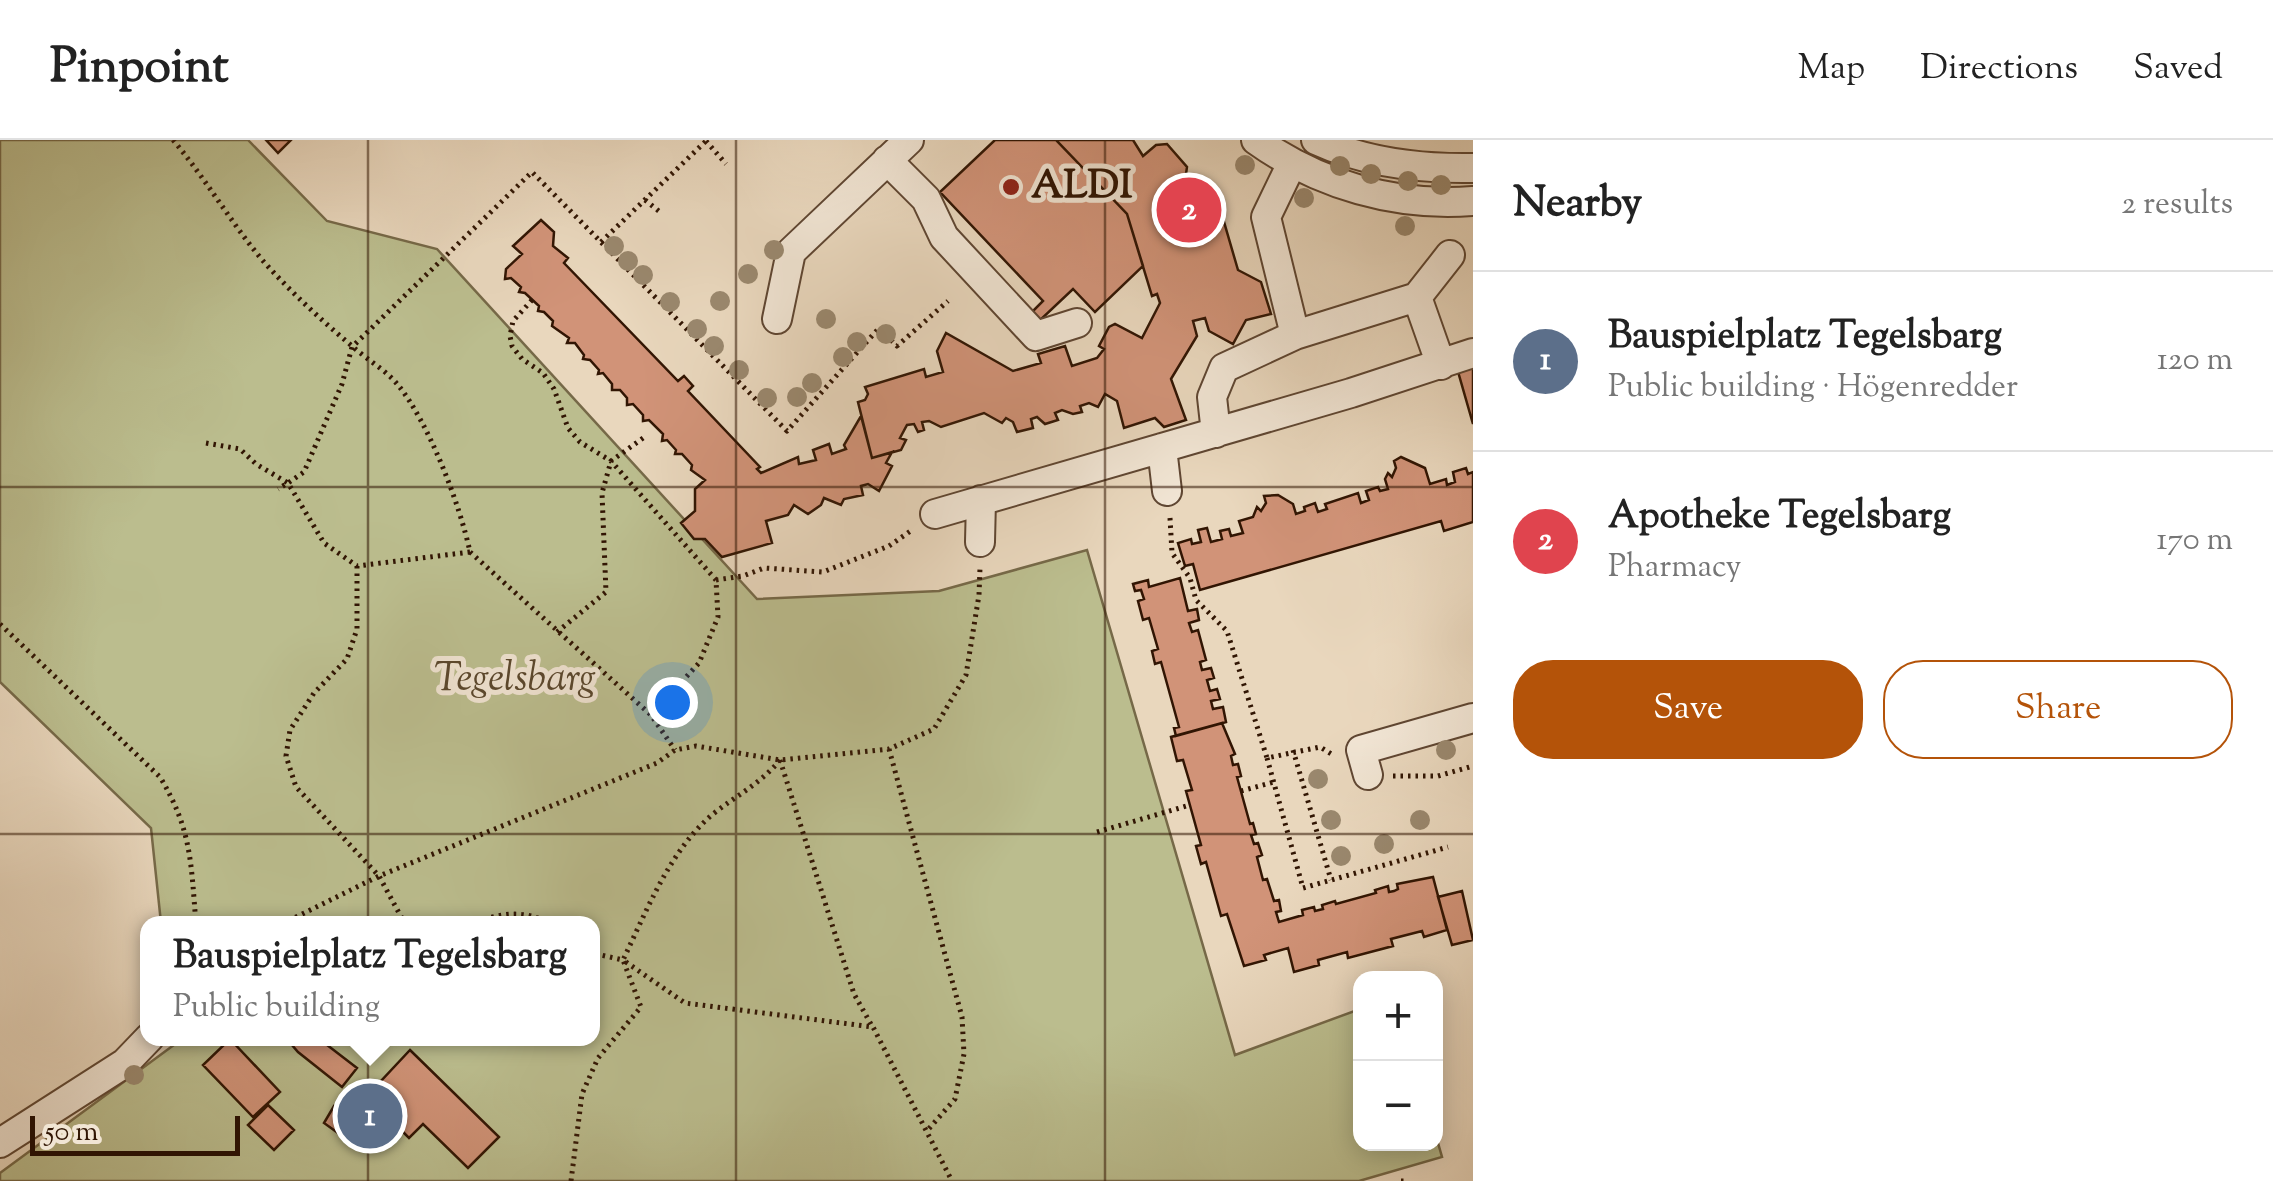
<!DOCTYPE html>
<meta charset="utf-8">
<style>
:root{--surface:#fff;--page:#f6f6f6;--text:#222;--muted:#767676;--line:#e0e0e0;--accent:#b45309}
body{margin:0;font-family:"Sorts Mill Goudy",serif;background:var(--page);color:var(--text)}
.controls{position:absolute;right:30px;bottom:30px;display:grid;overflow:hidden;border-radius:20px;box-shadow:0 5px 25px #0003}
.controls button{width:90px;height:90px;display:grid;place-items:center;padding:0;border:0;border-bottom:2px solid var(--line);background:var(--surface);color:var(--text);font:50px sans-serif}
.scale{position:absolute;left:30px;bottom:25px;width:210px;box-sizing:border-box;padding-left:10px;border:5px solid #311503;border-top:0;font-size:28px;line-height:35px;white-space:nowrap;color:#311503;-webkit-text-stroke:8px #f1e5d4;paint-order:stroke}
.you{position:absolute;left:672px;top:562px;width:35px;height:35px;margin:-25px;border:8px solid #fff;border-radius:50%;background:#1a73e8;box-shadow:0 0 0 15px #1a73e833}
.badge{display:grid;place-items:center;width:65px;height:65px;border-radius:50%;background:var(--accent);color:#fff;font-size:32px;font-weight:700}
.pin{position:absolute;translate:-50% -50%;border:5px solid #fff;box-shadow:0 2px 10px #0006}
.popup{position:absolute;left:140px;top:776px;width:460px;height:130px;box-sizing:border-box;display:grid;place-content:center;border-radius:20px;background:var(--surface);filter:drop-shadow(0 2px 8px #0005);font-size:32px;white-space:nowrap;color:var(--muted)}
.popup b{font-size:38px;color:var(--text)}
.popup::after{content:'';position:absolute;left:50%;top:100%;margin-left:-20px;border:20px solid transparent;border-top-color:var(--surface)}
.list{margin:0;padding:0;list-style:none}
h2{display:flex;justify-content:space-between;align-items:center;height:130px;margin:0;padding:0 40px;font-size:42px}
h2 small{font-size:32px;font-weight:400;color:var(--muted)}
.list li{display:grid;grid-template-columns:65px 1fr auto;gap:30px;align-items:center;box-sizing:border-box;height:180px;padding:0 40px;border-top:2px solid var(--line)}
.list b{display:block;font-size:38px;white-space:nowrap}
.list p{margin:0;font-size:32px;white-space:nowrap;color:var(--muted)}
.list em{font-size:32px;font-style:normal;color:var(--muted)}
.actions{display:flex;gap:20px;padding:30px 40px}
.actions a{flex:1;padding:22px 0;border:2px solid var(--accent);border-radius:40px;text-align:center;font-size:35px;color:var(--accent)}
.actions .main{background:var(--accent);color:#fff}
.map{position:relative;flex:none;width:1473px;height:1041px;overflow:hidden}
header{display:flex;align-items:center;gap:60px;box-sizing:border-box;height:140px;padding:0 50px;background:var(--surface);border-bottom:2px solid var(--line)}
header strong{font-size:48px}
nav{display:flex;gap:55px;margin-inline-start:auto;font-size:35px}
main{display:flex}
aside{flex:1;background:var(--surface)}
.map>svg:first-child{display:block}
.green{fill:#bbbd8e;stroke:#766948;stroke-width:2.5}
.building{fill:#d19378;stroke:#311503;stroke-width:2.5}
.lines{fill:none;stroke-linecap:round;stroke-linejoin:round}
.minor-casing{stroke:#5f4632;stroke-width:32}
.path{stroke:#311503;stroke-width:5;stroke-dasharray:2.5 5;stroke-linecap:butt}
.minor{stroke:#f1e5d4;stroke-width:28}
.tree{fill:#9a886e}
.grid{fill:none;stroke:#311503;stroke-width:2.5;stroke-opacity:0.55}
.poi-dot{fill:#8f2418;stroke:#f1e5d4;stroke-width:4}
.labels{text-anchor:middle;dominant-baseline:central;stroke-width:10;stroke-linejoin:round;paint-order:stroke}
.poi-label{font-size:40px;font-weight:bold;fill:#311503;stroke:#f1e5d4;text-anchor:start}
.park-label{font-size:40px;font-style:italic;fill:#5a472d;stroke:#f1e5d4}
</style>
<header>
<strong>Pinpoint</strong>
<nav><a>Map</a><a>Directions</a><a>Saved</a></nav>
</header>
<main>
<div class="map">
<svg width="1473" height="1041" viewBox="0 0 1473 1041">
<rect width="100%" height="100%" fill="#e9d7bd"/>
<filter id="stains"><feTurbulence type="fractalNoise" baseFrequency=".002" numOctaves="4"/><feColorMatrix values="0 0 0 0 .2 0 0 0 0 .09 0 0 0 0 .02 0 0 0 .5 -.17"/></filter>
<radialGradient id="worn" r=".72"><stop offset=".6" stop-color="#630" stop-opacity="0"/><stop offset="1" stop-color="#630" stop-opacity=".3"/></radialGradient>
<path class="green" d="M0,0h248l79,81 110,28 320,350 182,-8 148,-41 148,505 125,-46v135h76v-8l6,21 -83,24h-1359v-8l182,-134 410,-1v-114l-431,-1 -10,-95 -151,-146z"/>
<path class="building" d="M266,0h25l-13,13z
M995,0h61l71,74 16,52 -48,46 -22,-23 -37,35 -8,-8 15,-15 -103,-109z
M1056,0h77l10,16 13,-11 11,-1 20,23 -2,14 14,14 -6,4 4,5 5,-3 17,25 5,-4 14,48 23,12 10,32 -25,6 -13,24 -24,-13 -4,-13 -12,3 4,15 -26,43 15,41 -22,7 -9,-9 -31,10 -7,-27 -12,-7 -7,13 -9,-4 -9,3 2,6 -9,2 -11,-4 -7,3 3,7 -13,4 -8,-7 -6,2 2,9 -16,4 -4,-10 -7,-4 -4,5 -18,-10 -43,14 -12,-6 -7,1 2,8 -6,2 -4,-8 -7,1 -7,13 6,2 -5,10 -29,8 -14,-56 7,-2 3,-6 -3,-7 59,-18 2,8 17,-5 -6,-21 9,-18 67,38 28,-8 -3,-9 27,-8 7,20 25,-8 7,-9 -5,-3 10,-19 6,-3 27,14 18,-35 -3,-9 -5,2 -25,-82z
M541,80l13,12 -1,14 15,12 -4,5 114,118 6,-5 9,10 -5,5 72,76 -3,2 4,4 37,-16 1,7 17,-4 -3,-10 16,-6 3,10 14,-5 -2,-4 17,-29 11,42 20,-6 -6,11 6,3 -13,25 -11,-7 -7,2 2,9 -19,4 -3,6 -17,-7 -3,7 -13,9 -14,-9 -6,10 -22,6 6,22 -50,14 -17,-18h-11l-13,-16 14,-12v-22l10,-9 -14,-10 1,-5 -10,-11h-7l1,-4 -9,-10 -5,1 1,-7 -14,-14 -6,1v-6l-10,-11 -6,1v-7l-7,-8h-8v-6l-9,-11 -5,1 1,-4 -9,-10 -7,-1 1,-4 -9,-12h-8l2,-5 -17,-12 1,-5 -9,-9 -6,-1 1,-5 -14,-13 -6,-1 2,-5 -10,-9 -6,1 1,-10 16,-15 -9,-8z
M1473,216v68l-18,-63z
M1401,317l24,11 5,16 16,-5 1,6 8,-3 -2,-10 13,-4 2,6 5,-2v50l-29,9 -3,-10 -241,69 -7,-26 -8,2 -7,-23 13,-4 1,5 9,-2 -3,-12 9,-2 4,14 11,-3 -2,-8 9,-2 2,7 12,-3 -4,-12 14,-4 4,-10 4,4 5,-8 -2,-7 14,-1 15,9 3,10 9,-3 -1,-4 11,-4 3,9 9,-3 -2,-5 33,-11 3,10 8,-3 -3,-9 12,-4 2,4 8,-2 -3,-10 3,-6 4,4 4,-9 -2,-7z
M1180,438l8,33 9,-2 2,11 -10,3 3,9 6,-2 8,30 -6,2 2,8 9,-2 3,10 -7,2 3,11 7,-2 3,10 -9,2 2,8 10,-2 3,15 -50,14 -2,-8 5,-1 -18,-65 -6,2 -3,-13 6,-2 -9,-31 -6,2 -5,-19 6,-2 -3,-9 -6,1 -2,-7 15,-4 1,7z
M1222,583l13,31 -4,2 2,9 5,-1 3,12 -4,1 13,47 3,-1 3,11 -5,1 3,9 4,-1 4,12 -5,2 6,23 4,-1 7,22 5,-1 2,11 -5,1 3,10 24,-7 -1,-5 12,-3 1,4 8,-2 -1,-4 13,-4 1,3 40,-11 -1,-3 13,-4 1,6 5,-1 4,-2 -1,-5 36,-7 14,53 -23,7 -2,-6 -31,8 2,7 -45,12 -1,-6 -29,8 1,5 -25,7 -6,-24 -24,7 2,5 -22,6 -17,-52 -6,2 -15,-54 -5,2 -5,-18 5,-1 -15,-54 6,-1 -9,-30 -6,1 -6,-24z
M1462,751l11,49 -21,5 -14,-48z
M286,898h32l39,30 -15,19 -44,-35z
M230,899l50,53 -27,25 -50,-52z
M410,910l89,87 -31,31 -45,-44 -14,14 -25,-25 14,-15 -17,-17z
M268,965l26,25 -20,20 -26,-25z
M334,966l16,10 -12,17 -14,-10z"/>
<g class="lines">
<g class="minor-casing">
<path id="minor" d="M1256,0c63,45 140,67 217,61
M1316,0c50,23 103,29 157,28
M887,20l39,39 18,38 92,99 41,-13
M1292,23l-26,54 29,118 122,-38 33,-42
M1417,157l24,68
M777,179l14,-67 118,-112
M1216,293l-4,-36 12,-29 71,-33
M1162,308l5,43
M935,374l416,-121 122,-40
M980,402l1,-42
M1368,635l-7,-25 112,-32
M0,1003l125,-80 24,-25"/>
</g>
<path class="path" d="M173,0c33,39 58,83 91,122 27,30 57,58 88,84 14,13 34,24 46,39 31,38 62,120 72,167l181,163 24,35
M706,1l20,23
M645,60l15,12
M601,102l106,-102
M532,160l-19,21 -3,15 2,10 10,13 21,14 11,16 14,39 12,14 31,19 105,119 2,37 -19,46 -48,52
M206,303l34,6 16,15 32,19 -10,6
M1170,378l2,35 18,25 6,22 31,31 40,127 53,-11 13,8
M470,412l-113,14 -33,-23 -36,-60 16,-11 38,-88 10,-37 180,-175 255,259 92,-103 18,18 51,-45
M357,426v63l-10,30 -33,34 -24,37 -4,26 10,31 83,89 26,48
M716,440l27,-4 21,-8 59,4 66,-26 23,-16
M0,484l160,153c32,53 31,87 36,147
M557,492l49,-40 -4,-99 9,-32 35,-25
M889,609l73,268 2,37 -9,45 -29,33
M1293,610l38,130
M1267,618l36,130 145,-41
M780,620c-20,24 -43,35 -67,54 -43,36 -66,96 -90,146l62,43 188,24 79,154
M780,620l74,234 18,32
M1393,636h45l35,-10
M1241,651l33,-9
M1097,692l93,-27
M282,784l97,-48 278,-113 18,-13 21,-4 84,14 109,-11 45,-20 32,-54 13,-80 1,-27
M470,784c27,-10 54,-16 80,0
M571,1041l11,-87 16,-36 43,-51 -18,-47 -31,-7
M1401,1041h7"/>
<use href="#minor" class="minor"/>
</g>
<g class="tree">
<circle cx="1245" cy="25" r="10"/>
<circle cx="1340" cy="26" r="10"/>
<circle cx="1371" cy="34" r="10"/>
<circle cx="1408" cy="41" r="10"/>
<circle cx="1441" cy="45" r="10"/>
<circle cx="1304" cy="58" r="10"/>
<circle cx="1405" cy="86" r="10"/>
<circle cx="614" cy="106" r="10"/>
<circle cx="774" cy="110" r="10"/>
<circle cx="628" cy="121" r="10"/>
<circle cx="748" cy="134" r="10"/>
<circle cx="643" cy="135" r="10"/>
<circle cx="720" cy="161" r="10"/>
<circle cx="670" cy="162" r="10"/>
<circle cx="826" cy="179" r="10"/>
<circle cx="697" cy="189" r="10"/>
<circle cx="886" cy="194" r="10"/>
<circle cx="857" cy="202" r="10"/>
<circle cx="714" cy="206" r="10"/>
<circle cx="843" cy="217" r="10"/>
<circle cx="739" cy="230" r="10"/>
<circle cx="812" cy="243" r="10"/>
<circle cx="797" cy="257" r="10"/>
<circle cx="767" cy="258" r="10"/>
<circle cx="1446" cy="610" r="10"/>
<circle cx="1318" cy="639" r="10"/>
<circle cx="1331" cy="680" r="10"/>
<circle cx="1420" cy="680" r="10"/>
<circle cx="1384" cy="704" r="10"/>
<circle cx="1341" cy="716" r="10"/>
<circle cx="134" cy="935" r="10"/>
</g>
<path class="grid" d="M368,0v1041M736,0v1041M1105,0v1041M0,347h1473M0,694h1473"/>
<circle class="poi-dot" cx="1011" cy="47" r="10"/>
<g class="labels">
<g class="poi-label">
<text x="1031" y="47">ALDI</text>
</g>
<g class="park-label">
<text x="515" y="540">Tegelsbarg</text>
</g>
</g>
<rect width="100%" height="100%" filter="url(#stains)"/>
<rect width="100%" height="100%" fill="url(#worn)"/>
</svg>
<div class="controls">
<button>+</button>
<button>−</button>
</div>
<div class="scale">50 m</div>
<div class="you"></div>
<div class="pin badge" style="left:370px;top:976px;background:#5c6f8a">1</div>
<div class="popup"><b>Bauspielplatz Tegelsbarg</b>Public building</div>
<div class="pin badge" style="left:1189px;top:70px;background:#e0444e">2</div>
</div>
<aside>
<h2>Nearby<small>2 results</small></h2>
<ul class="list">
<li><span class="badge" style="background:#5c6f8a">1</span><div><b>Bauspielplatz Tegelsbarg</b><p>Public building · Högenredder</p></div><em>120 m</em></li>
<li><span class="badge" style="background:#e0444e">2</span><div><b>Apotheke Tegelsbarg</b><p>Pharmacy</p></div><em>170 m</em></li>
</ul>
<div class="actions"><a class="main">Save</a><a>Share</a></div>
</aside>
</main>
